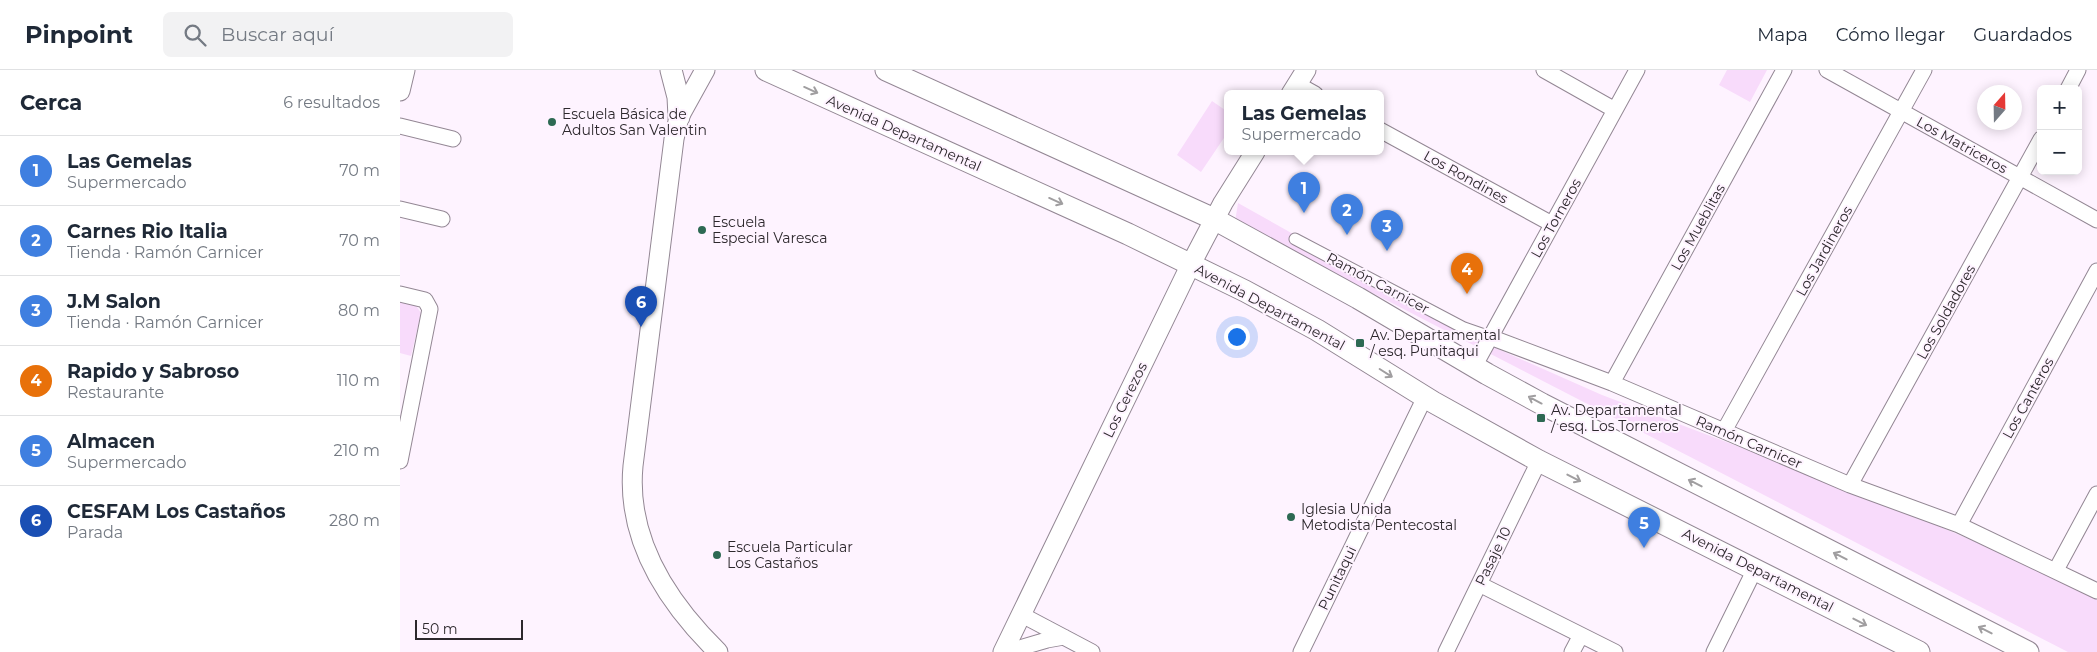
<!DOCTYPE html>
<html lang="es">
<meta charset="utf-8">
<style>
:root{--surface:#fff;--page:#f2f2f3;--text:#1f2937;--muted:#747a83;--line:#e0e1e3;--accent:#2d6953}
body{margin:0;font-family:Montserrat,sans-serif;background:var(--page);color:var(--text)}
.controls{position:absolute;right:15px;top:15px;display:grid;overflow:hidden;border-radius:8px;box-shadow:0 2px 12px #0003}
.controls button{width:45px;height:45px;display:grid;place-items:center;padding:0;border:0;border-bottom:1px solid var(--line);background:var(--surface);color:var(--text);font:25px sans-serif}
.compass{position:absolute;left:1577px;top:15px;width:45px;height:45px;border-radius:50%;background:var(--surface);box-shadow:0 2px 12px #0003;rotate:20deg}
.scale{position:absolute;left:15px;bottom:12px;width:108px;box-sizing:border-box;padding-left:5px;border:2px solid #2d282d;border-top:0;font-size:14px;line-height:18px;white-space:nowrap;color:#2d282d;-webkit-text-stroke:4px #fef3ff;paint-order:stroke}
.you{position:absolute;left:836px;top:266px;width:18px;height:18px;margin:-12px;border:4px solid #fff;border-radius:50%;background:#1a73e8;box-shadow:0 0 0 8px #1a73e833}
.badge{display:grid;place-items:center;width:32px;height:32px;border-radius:50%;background:var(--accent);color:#fff;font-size:16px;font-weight:700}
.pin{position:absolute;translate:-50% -41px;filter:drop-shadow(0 1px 2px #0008)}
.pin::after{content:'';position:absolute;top:26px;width:18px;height:15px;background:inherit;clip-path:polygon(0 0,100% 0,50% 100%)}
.popup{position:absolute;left:824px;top:20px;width:160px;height:65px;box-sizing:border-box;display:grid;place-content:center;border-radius:8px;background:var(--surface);filter:drop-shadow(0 1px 4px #0005);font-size:16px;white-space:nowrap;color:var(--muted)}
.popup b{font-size:19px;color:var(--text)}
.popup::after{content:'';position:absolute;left:50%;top:100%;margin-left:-10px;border:10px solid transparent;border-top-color:var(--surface)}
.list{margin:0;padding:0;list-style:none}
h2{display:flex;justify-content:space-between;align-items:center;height:65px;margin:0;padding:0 20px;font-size:21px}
h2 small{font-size:16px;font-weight:400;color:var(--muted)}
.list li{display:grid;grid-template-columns:32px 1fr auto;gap:15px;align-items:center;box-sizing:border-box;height:70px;padding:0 20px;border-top:1px solid var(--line)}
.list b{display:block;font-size:19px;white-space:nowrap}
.list p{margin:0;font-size:16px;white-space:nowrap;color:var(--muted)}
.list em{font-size:16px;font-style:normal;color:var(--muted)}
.icon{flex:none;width:28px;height:28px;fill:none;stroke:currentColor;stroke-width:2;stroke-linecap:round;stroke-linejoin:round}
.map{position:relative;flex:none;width:1697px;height:582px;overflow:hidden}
header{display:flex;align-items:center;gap:30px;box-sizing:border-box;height:70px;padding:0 25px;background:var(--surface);border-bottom:1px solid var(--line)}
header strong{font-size:24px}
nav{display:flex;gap:28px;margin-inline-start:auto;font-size:18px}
.search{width:350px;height:45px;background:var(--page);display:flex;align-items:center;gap:12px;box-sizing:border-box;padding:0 18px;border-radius:8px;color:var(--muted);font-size:19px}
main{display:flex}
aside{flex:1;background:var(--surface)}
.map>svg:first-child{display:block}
.green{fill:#f8dbfb}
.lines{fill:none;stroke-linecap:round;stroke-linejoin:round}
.pedestrian-casing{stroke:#938794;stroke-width:13}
.minor-casing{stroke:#938794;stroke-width:17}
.tertiary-casing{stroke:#938794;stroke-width:21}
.secondary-casing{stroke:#938794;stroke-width:23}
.pedestrian{stroke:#fff;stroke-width:11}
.minor{stroke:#fff;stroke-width:15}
.tertiary{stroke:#fff;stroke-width:19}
.secondary{stroke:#fff;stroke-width:21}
.oneway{stroke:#a09ea0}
.poi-dot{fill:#2d6953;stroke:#fef3ff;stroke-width:2}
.labels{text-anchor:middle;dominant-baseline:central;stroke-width:4;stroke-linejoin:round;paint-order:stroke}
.poi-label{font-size:14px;fill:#2d282d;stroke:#fef3ff;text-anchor:start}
.street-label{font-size:14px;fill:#2d282d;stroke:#fef3ff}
</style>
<header>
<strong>Pinpoint</strong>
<div class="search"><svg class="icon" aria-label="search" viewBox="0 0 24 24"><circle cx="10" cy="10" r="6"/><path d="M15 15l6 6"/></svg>Buscar aquí</div>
<nav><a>Mapa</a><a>Cómo llegar</a><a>Guardados</a></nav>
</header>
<main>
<aside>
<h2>Cerca<small>6 resultados</small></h2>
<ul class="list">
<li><span class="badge" style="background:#3f7fe0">1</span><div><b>Las Gemelas</b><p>Supermercado</p></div><em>70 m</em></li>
<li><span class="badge" style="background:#3f7fe0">2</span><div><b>Carnes Rio Italia</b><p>Tienda · Ramón Carnicer</p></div><em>70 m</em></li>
<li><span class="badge" style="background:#3f7fe0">3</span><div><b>J.M Salon</b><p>Tienda · Ramón Carnicer</p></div><em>80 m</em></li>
<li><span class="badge" style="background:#e8710a">4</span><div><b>Rapido y Sabroso</b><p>Restaurante</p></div><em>110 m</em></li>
<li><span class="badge" style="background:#3f7fe0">5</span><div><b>Almacen</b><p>Supermercado</p></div><em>210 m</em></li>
<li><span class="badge" style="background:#1a4fb4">6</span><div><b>CESFAM Los Castaños</b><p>Parada</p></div><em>280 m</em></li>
</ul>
</aside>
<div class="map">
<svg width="1697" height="582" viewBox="0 0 1697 582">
<rect width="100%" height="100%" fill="#fef3ff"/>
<path class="green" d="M1327,0h40l-17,32 -31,-17z
M812,31l16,11v20l-27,40 -24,-17z
M838,133l260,146 104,46 257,97 201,86 37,18v56h-29l-833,-430z
M0,231l15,3 6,9 -10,43 -11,-3z"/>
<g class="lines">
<g class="pedestrian-casing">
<path id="pedestrian" d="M895,169l169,89 26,9"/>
</g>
<g class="minor-casing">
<path id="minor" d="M1144,0l71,40
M1427,0l270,150
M897,14l18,10
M1668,19l10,-19
M0,56l53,13
M980,60l172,94
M0,139l42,10
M0,224l25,6 5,9 -30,152
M1090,267l122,46 238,102 109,40 138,66
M1074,297l163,-297
M1212,313l172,-313
M1324,361l200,-361
M1450,415l191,-346
M1559,455l138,-254
M1656,500l41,-76
M1079,514l136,68
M622,545l70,37
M606,582l41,-12 17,-3
M901,582l124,-255
M1046,582l93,-191
M1172,582l9,-17
M1314,582l41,-83"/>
</g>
<g class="tertiary-casing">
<path id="tertiary" d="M305,0l-26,47 -5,22 -41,327c-7,74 34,136 85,186
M0,21l5,-21
M891,24l15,-24
M603,582l188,-388 32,-61 32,-51"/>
</g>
<g class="secondary-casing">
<path id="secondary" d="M271,0l7,27 1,20
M366,0l362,164 117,57 72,39 116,72 106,59 380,191
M486,0l328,149 144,79 129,76 55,30 486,248"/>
</g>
<use href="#pedestrian" class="pedestrian"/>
<use href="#minor" class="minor"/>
<use href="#tertiary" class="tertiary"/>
<use href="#secondary" class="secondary"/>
</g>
<defs><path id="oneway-shaft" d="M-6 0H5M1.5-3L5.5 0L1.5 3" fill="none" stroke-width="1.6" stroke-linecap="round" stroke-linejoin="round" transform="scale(1.25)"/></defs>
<g class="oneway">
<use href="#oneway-shaft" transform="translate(411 20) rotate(24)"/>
<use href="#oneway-shaft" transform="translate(656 131) rotate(24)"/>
<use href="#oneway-shaft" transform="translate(986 303) rotate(32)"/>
<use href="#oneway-shaft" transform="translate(1135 330) rotate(-152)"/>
<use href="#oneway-shaft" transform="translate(1174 408) rotate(27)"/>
<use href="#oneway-shaft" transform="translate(1295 413) rotate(-153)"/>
<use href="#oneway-shaft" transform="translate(1440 486) rotate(-153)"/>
<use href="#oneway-shaft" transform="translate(1460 552) rotate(27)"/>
<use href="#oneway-shaft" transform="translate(1585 560) rotate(-153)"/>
</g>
<g class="poi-dot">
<circle cx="152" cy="52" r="5"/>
<circle cx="302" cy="160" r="5"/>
<rect x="955" y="268" width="10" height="10" rx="2.5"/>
<rect x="1136" y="343" width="10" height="10" rx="2.5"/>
<circle cx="891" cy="447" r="5"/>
<circle cx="317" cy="485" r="5"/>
</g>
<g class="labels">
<g class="poi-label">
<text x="162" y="44">Escuela Básica de<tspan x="162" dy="16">Adultos San Valentin</tspan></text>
<text x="312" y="152">Escuela<tspan x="312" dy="16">Especial Varesca</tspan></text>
<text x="970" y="265">Av. Departamental<tspan x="970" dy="16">/ esq. Punitaqui</tspan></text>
<text x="1151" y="340">Av. Departamental<tspan x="1151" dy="16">/ esq. Los Torneros</tspan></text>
<text x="901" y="439">Iglesia Unida<tspan x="901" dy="16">Metodista Pentecostal</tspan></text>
<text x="327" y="477">Escuela Particular<tspan x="327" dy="16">Los Castaños</tspan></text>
</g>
<g class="street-label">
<text transform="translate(504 63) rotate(24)">Avenida Departamental</text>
<text transform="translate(1562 75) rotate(29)">Los Matriceros</text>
<text transform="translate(1066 107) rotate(29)">Los Rondines</text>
<text transform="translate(1156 148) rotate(-61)">Los Torneros</text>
<text transform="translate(1298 157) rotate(-61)">Los Mueblitas</text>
<text transform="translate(1424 181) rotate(-61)">Los Jardineros</text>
<text transform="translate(978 213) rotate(28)">Ramón Carnicer</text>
<text transform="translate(870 237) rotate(28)">Avenida Departamental</text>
<text transform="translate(1546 242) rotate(-61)">Los Soldadores</text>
<text transform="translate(1628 328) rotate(-61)">Los Canteros</text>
<text transform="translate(725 330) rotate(-64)">Los Cerezos</text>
<text transform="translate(1349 372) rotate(23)">Ramón Carnicer</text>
<text transform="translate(1093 486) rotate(-64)">Pasaje 10</text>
<text transform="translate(1358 500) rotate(27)">Avenida Departamental</text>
<text transform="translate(937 508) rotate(-64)">Punitaqui</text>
</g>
</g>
</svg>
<div class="controls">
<button>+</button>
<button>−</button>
</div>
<svg class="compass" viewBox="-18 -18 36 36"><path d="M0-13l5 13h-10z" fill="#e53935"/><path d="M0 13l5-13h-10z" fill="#747a83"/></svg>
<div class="scale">50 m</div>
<div class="you"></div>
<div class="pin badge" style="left:904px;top:143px;background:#3f7fe0">1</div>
<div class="popup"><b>Las Gemelas</b>Supermercado</div>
<div class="pin badge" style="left:947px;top:165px;background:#3f7fe0">2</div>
<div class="pin badge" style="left:987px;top:181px;background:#3f7fe0">3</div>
<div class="pin badge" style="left:1067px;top:224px;background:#e8710a">4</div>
<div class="pin badge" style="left:1244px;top:478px;background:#3f7fe0">5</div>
<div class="pin badge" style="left:241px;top:257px;background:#1a4fb4">6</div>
</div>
</main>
